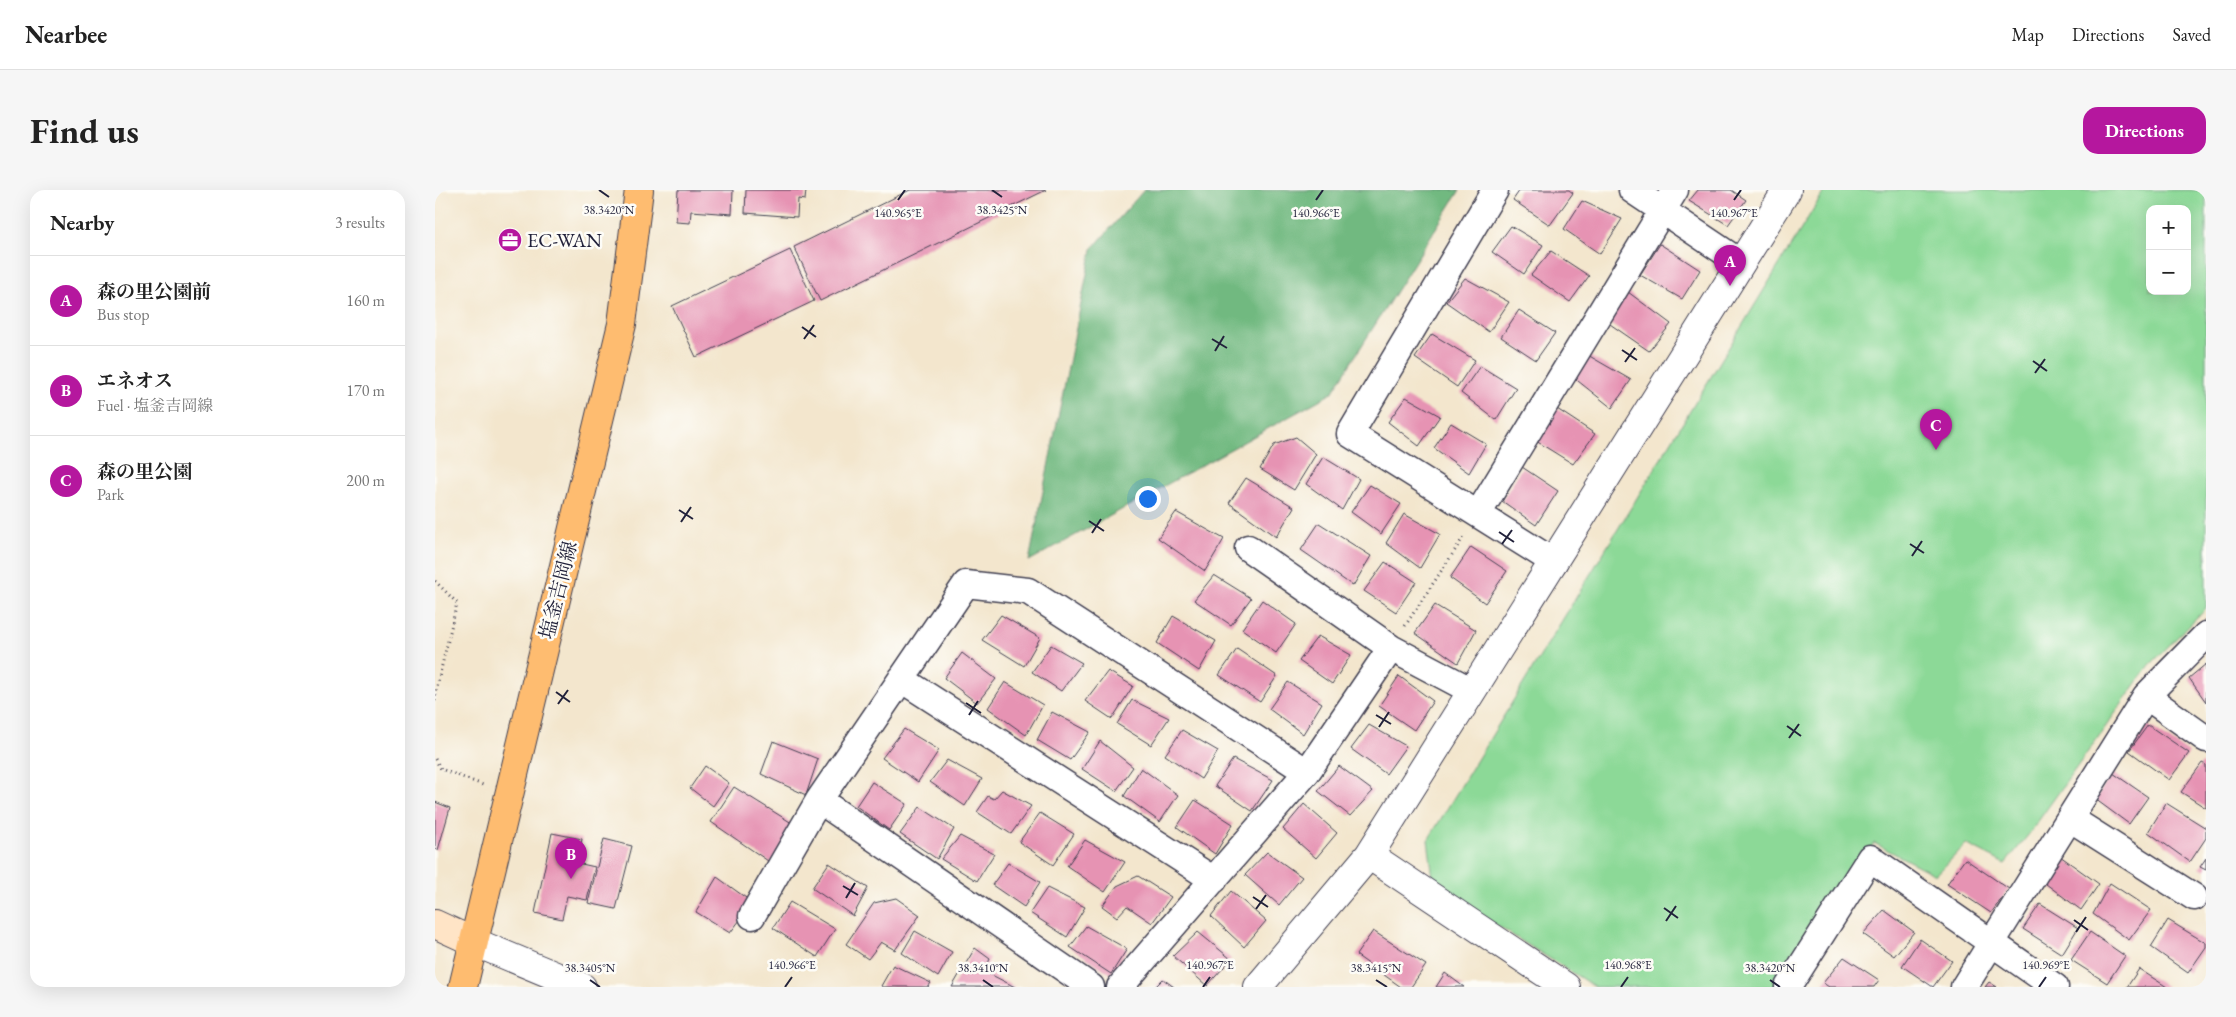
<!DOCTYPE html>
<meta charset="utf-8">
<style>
:root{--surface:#fff;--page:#f6f6f6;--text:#222;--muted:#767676;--line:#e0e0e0;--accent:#b5179e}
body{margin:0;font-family:"EB Garamond","Noto Serif JP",serif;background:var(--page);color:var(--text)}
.controls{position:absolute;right:15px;top:15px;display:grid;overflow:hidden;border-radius:10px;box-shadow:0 5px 20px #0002}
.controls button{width:45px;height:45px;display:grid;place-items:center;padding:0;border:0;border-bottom:1px solid var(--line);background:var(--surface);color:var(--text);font:25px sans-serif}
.you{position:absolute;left:712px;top:308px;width:18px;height:18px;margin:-12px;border:4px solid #fff;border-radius:50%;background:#1a73e8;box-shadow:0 0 0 8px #1a73e833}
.badge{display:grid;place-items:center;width:32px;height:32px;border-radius:50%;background:var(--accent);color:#fff;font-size:16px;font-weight:700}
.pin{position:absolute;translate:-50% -41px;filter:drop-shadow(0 1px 2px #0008)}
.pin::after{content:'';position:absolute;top:26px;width:18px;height:15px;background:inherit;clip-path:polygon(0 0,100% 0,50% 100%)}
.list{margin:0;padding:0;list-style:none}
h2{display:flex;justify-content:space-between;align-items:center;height:65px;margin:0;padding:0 20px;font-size:21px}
h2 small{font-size:16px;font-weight:400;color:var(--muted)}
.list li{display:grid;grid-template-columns:32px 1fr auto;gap:15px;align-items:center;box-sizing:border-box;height:90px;padding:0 20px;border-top:1px solid var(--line)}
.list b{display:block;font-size:19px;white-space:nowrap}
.list p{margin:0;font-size:16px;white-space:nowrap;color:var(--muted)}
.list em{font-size:16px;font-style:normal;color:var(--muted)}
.map{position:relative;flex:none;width:1771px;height:797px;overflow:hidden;border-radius:15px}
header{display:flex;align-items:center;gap:30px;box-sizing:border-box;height:70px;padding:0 25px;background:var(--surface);border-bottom:1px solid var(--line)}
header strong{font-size:24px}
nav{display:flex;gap:28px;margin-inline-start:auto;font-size:18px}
.intro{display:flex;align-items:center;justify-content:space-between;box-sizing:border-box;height:120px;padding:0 30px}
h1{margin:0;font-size:35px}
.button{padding:12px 22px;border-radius:15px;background:var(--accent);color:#fff;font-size:18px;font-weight:700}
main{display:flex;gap:30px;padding:0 30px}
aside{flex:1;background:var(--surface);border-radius:15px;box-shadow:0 5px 20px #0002}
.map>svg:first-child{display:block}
.green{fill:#8cd997;stroke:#577e69;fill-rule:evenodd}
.forest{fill:#71b980;stroke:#4a6e5e}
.building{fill:#e693b3}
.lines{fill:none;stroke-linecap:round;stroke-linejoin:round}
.minor-casing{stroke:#413f51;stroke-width:29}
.tertiary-casing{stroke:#413f51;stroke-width:30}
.secondary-casing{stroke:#413f51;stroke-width:30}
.primary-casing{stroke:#413f51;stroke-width:30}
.path{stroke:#413f51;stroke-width:3;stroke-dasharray:1 4;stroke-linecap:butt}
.minor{stroke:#fff;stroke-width:26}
.tertiary{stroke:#fff;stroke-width:28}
.secondary{stroke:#ffe4c6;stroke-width:28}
.primary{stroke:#febc70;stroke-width:28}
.ticks{fill:none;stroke:#22223b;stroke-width:2}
.labels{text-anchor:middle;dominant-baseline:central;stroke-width:5;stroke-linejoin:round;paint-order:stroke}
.poi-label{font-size:20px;fill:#22223b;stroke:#fdfcf7;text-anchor:start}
.street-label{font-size:20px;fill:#22223b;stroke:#fdfcf7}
.ticks-label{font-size:12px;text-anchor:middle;fill:#22223b;stroke:#fdfcf7;stroke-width:5;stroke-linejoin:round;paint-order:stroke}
</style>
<header>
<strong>Nearbee</strong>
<nav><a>Map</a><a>Directions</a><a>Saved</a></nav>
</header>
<div class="intro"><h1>Find us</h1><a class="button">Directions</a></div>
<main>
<aside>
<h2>Nearby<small>3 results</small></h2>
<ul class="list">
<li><span class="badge">A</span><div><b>森の里公園前</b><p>Bus stop</p></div><em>160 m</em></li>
<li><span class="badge">B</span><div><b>エネオス</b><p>Fuel · 塩釜吉岡線</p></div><em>170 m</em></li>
<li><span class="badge">C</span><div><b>森の里公園</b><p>Park</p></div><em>200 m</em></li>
</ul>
</aside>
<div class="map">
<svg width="1771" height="797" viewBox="0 0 1771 797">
<rect width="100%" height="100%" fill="#fdfcf7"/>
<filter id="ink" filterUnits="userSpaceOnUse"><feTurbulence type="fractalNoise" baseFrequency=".02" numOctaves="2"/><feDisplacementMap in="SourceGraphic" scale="10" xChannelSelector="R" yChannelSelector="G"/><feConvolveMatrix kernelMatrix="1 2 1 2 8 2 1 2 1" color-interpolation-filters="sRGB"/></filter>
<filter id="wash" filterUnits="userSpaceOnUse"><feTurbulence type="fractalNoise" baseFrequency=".0096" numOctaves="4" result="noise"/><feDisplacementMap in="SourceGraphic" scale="20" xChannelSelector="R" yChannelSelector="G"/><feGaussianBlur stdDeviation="1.12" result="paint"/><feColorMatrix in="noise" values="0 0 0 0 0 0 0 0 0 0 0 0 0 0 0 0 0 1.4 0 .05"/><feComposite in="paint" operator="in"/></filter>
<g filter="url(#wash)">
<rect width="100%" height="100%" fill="#f3e6cd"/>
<path class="green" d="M1390,0h381v418l-57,58 -120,168 -24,30 -39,-20 -30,31 -62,-32 -96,144h-183l-161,-101 -6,-46zM1715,19h37v82h-37z"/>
<path class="forest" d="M709,0h316l-128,203 -303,168 63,-312z"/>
<g id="blocks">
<path class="building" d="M243,0h55l-1,24 -41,-3 -1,12 -14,-1z
M311,0h60l-1,10 -7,-1 -1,18 -52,-4z
M475,0h136l-226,111 -26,-54z
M1085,0h49l4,3 -23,32 -37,-25z
M1263,0h33l15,10 -18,25 -39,-24z
M1147,11l40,18 -22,35 -36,-25z
M1076,36l32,19 -19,29 -32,-22z
M1225,54l40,26 -18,29 -42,-24z
M355,60l24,51 -118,56 -24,-51z
M1116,61l38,25 -19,26 -39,-27z
M1030,88l44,24 -20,30 -43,-30z
M1193,102l43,32 -22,27 -42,-29z
M1084,120l36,23 -19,27 -35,-23z
M997,144l43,26 -18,27 -42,-29z
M1151,164l45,26 -19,28 -39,-31z
M1045,176l36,22 -20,32 -35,-27z
M971,207l34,19 -21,30 -31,-24z
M1119,217l41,27 -22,30 -37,-23z
M1016,233l35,21 -17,29 -35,-25z
M861,247l20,17 -22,36 -34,-21 14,-24z
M888,267l36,22 -17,31 -36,-26z
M1087,277l36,24 -22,34 -34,-24z
M811,288l48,29 -18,30 -47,-34z
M935,295l31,19 -20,30 -30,-22z
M741,322l48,27 -19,32 -47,-33z
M969,324l36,20 -20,34 -34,-25z
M884,333l52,33 -18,30 -52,-36z
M1036,357l36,24 -22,32 -35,-25z
M950,372l31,20 -20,30 -32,-21z
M779,385l37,23 -20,27 -37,-25z
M827,410l34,24 -20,29 -34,-24z
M1000,415l41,25 -18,33 -43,-30z
M566,425l39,23 -16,28 -42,-26z
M738,426l43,25 -17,30 -42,-28z
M883,446l33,19 -19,29 -33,-23z
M616,455l31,18 -21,28 -29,-19z
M802,459l40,27 -17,26 -41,-27z
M527,463l34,26 -19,24 -33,-25z
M1771,474v38l-17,-24z
M673,481l25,15 -21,33 -27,-18z
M964,486l34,25 -19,29 -35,-24z
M570,492l38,23 -17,30 -38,-27z
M853,492l34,21 -19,31 -34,-25z
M697,510l37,18 -18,27 -34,-21z
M617,522l38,20 -20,28 -33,-20z
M934,535l37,21 -20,28 -35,-25z
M1713,535l41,28 -20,27 -40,-29z
M469,539l35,21 -21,32 -36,-24z
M747,540l36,21 -17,28 -36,-24z
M338,551l45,18 -12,36 -45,-21z
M665,551l33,26 -17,24 -34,-22z
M798,569l40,21 -21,31 -37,-25z
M512,570l35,19 -17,27 -35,-24z
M1767,573l4,2v43l-25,-16z
M270,576l24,17 -16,23 -23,-18z
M904,576l34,25 -23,25 -32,-25z
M706,578l37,27 -18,27 -36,-26z
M1678,583l35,24 -19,27 -34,-25z
M437,592l35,22 -18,26 -33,-24z
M299,597l61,38 -24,38 -60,-41z
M567,600l29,16 -20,28 -34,-22 11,-16 6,3z
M760,610l38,24 -18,30 -38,-27z
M0,612l15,6 -12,42 -3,-1z
M1731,613l40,25v10l-16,24 -42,-30z
M869,614l33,29 -21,25 -33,-29z
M485,617l34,22 -17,30 -37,-25z
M605,623l34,21 -21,31 -34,-23z
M117,643l30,6 -5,24 18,4 -8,33 -20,-4 -5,23 -27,-6z
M525,646l34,18 -17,27 -36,-22z
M169,649l28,7 -16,63 -28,-6z
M650,650l40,22 -20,30 -38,-26z
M832,662l35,25 -23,28 -34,-30z
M1625,666l39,28 -18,26 -39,-29z
M1771,668v12l-6,-3z
M1530,669l44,30 -18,24 -44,-29z
M394,673l39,25 -15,28 -41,-28z
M573,673l32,19 -16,25 -32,-22z
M703,686l33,21 -19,26 -25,-17 -10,11 -15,-11 15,-20z
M282,687l36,26 -23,30 -34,-21z
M1675,693l41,27 -22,30 -36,-26z
M612,698l38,19 -18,30 -37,-24z
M796,701l35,30 -22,26 -33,-31z
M461,708l24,17 -25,35 -14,-8 -13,17 -22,-15 28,-41z
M355,712l45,27 -18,28 -44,-29z
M1605,714l38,24 -16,26 -39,-25z
M1449,720l30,22 -20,24 -31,-22z
M1733,730l38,23v4l-18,26 -37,-26z
M651,736l41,23 -16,25 -41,-27z
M480,741l37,21 -14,25 -36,-24z
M938,741l53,34 -15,22h-10l-45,-32z
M763,742l33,27 -24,27 -34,-30z
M1655,742l35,24 -18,27 -36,-23z
M1485,749l32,22 -19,26 -31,-21z
M540,758l15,11 -6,12 31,16h-63z
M1409,767l35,23 -5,7h-45l-6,-4z
M458,775l38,18 -3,4h-45l-2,-1z
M1704,779l28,18h-40z
M1010,783l19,14h-28z
M728,789l11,8h-19z
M1554,792l8,5h-12z"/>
</g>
</g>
<g filter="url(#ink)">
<use href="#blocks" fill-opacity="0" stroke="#413f51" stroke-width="1"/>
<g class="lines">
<g class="minor-casing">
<path id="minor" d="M1060,0l-145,244 204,128
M1197,0l109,73
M1043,324l197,-324
M813,358l143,100 81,43
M466,489l313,201
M1711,506l60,43
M384,610l272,187
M1636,629l123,78
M317,726l67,-116 147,-216 62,7 279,181
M685,797l187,-215 84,-124
M1353,797l82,-129 185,129
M1529,797l182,-291 60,-61"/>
</g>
<g class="tertiary-casing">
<path id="tertiary" d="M934,665l197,132
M39,752l108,45
M823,797l111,-132 418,-665"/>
</g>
<g class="secondary-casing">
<path id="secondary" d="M0,734l39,18"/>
</g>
<g class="primary-casing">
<path id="primary" d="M28,797l159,-663 17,-134"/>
</g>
<path class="path" d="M0,391l22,22 -20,83 -2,17
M970,436l60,-91
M0,569l6,10 42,16"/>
<use href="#minor" class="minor"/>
<use href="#tertiary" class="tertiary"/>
<use href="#secondary" class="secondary"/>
<use href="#primary" class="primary"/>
</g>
</g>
<path class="ticks" d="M164,0l10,7M557,0l10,7M463,10l7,-10M881,10l7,-10M1299,10l7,-10M367,137l14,10M369,149l10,-14M777,149l15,9M1187,160l15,10M780,161l9,-15M1598,171l14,10M1190,172l10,-14M1600,183l10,-14M244,320l14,9M654,331l15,10M246,332l10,-15M1064,342l15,10M657,343l9,-14M1067,354l10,-14M1475,354l14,9M1477,366l10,-15M121,502l14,10M531,513l15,10M123,514l10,-14M534,525l9,-14M941,525l15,9M1352,536l14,10M944,537l10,-15M1354,548l10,-14M408,696l15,9M818,707l15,10M411,708l9,-15M1229,718l14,10M821,719l10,-14M1639,730l14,10M1231,731l10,-15M1641,742l10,-15M155,790l10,7M548,790l10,7M941,790l11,7M1335,790l10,7M350,797l7,-10M768,797l7,-10M1186,797l7,-10M1604,797l7,-10"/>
<defs>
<g id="office-disc" transform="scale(1.25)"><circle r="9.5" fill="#b5179e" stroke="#fdfcf7"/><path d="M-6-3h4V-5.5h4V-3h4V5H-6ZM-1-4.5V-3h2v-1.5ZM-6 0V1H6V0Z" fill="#fff"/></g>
</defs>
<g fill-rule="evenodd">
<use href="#office-disc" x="75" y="50"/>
</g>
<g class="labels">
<g class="poi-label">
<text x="92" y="50">EC-WAN</text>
</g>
<g class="street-label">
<text transform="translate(123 400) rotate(-76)">塩釜吉岡線</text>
</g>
</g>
<g class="ticks-label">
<text x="174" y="24">38.3420°N</text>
<text x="567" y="24">38.3425°N</text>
<text x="881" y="27">140.966°E</text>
<text x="1299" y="27">140.967°E</text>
<text x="463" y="27">140.965°E</text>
<text x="357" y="779">140.966°E</text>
<text x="775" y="779">140.967°E</text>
<text x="1193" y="779">140.968°E</text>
<text x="1611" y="779">140.969°E</text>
<text x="155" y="782">38.3405°N</text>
<text x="548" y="782">38.3410°N</text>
<text x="941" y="782">38.3415°N</text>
<text x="1335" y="782">38.3420°N</text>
</g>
</svg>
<div class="controls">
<button>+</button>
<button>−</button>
</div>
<div class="you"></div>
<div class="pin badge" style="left:1295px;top:96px">A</div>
<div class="pin badge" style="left:136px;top:689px">B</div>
<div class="pin badge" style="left:1501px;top:260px">C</div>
</div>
</main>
